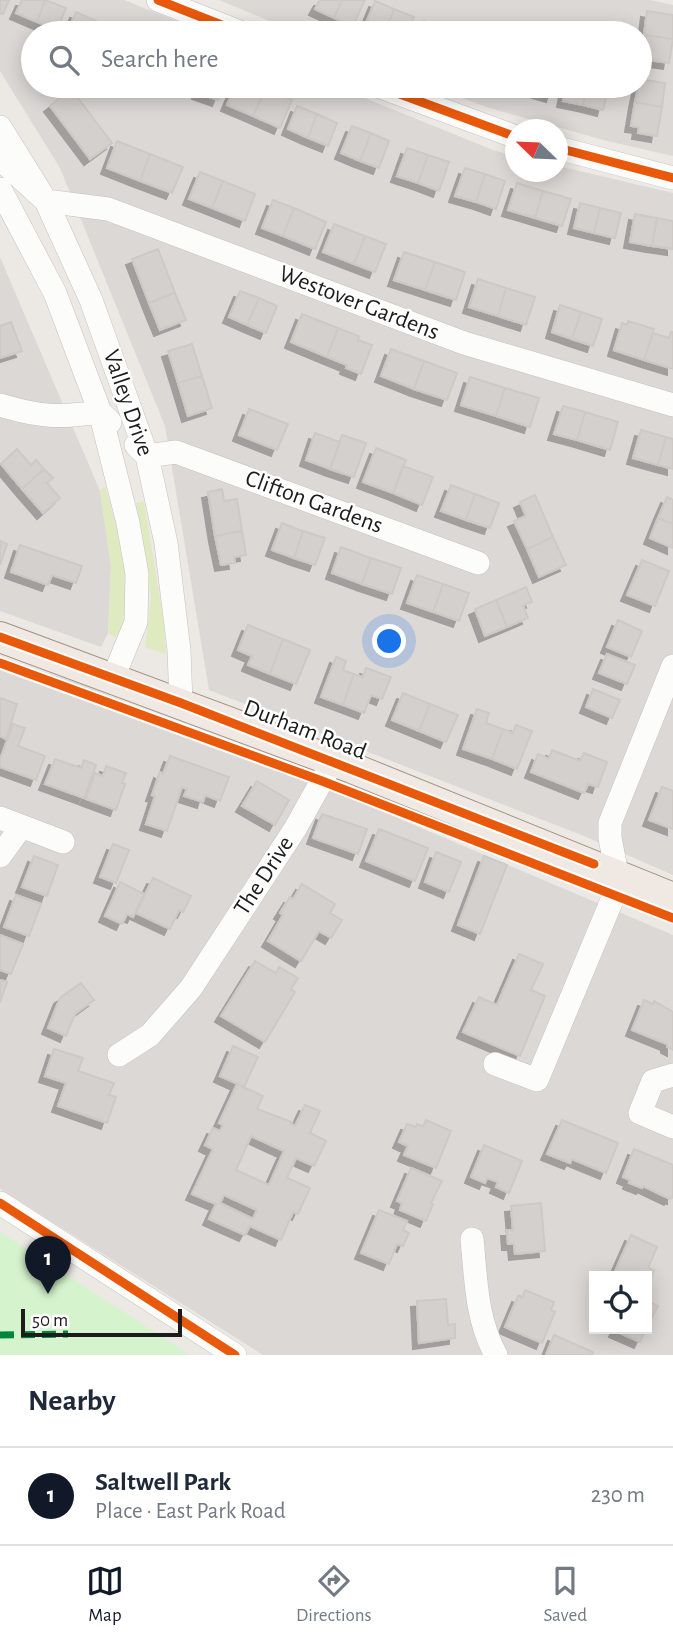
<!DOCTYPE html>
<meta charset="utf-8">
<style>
:root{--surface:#fff;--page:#f2f2f3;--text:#1f2937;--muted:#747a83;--line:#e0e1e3;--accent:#111827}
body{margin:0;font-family:"Alegreya Sans",sans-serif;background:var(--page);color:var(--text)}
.controls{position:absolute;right:21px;bottom:21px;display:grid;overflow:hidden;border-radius:0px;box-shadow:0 4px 18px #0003}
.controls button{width:63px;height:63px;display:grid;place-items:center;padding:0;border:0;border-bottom:2px solid var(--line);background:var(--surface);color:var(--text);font:35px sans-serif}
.compass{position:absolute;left:505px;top:119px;width:63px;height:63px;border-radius:50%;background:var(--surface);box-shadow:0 4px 18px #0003;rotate:293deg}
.scale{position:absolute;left:21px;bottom:18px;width:161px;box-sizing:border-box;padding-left:7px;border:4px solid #1c1c1c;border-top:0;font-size:19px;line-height:24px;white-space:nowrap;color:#1c1c1c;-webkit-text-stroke:5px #fff;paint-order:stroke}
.you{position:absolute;left:390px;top:642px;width:24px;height:24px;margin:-18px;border:5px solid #fff;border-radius:50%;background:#1a73e8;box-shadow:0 0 0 10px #1a73e833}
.badge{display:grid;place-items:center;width:46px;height:46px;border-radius:50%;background:var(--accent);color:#fff;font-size:23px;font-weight:700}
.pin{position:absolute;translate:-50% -58px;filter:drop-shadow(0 2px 4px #0008)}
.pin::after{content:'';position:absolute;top:37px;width:24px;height:21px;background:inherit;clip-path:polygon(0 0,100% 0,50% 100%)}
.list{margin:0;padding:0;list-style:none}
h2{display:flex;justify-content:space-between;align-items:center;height:91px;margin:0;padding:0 28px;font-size:30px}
h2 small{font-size:23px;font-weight:400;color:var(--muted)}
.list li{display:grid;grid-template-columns:46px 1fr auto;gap:21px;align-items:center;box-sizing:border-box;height:98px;padding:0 28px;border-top:2px solid var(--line)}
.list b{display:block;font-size:26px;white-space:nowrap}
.list p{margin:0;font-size:23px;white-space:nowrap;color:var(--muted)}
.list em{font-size:23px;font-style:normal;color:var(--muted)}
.icon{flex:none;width:38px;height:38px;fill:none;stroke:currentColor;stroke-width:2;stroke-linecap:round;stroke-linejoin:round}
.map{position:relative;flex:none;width:673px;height:1355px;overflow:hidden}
.search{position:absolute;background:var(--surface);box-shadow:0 4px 18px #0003;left:21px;right:21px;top:21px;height:77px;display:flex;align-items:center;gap:18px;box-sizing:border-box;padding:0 24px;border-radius:38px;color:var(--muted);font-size:26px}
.sheet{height:189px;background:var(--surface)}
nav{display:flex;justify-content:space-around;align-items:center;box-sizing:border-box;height:98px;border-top:2px solid var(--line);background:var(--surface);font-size:19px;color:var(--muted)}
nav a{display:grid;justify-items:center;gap:4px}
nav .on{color:var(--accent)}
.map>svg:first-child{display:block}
.residential{fill:#dbd8d6;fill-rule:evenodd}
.grass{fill:#e0eac1}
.park{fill:#d5f3cd}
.building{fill:#d4d0cd;stroke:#cfc9c6;stroke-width:2;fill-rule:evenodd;filter:url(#shadow)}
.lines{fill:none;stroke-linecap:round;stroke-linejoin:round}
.minor-casing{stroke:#c4c2c0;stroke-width:24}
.major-casing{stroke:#a29181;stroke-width:32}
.minor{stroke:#fcfcfb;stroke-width:23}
.major{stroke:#f0e8e3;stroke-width:30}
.quiet{stroke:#00873e;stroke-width:7;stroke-dasharray:14 7;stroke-linecap:butt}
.cycleway-casing{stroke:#fff;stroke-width:13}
.cycleway{stroke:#e8590c;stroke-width:9}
.labels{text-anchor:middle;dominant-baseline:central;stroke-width:5;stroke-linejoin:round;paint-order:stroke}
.street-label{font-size:24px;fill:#1c1c1c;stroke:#fff}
</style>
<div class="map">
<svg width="673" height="1355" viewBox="0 0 673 1355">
<defs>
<filter id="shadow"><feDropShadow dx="-6" dy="6" stdDeviation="0" flood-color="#0004"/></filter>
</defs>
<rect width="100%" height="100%" fill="#ece8e4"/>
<path class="residential" d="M0,0h124l82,33h-173v53h302l158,64 22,6 1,16h42v-6l115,27v682l-89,-39 -375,-146 -44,-264 -105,-258 -60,-97z
M219,0h431l23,5v151l-66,-15 -121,-34 -55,-21h209v-53h-342z
M0,257l100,234 11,75 -3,67 -7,14 -101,-36z
M0,658l82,26 591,251v420h-410l-263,-166zM594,1276h53v53h-53z"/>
<path class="grass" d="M105,486c10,37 39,120 10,152l-7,-5 3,-67 -11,-75z
M144,502l19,115 3,37 -21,-7 6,-49 -15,-95z"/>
<path class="park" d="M0,1232l190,123h-190z"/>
<path class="building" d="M0,0h9l-6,14 -3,-1z
M22,0h23l-8,22 -21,-9z
M45,0l21,8 -9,22 -20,-8z
M320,0h22l-8,18 -19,-9z
M342,0h23l-12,26 -19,-8z
M375,1l19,8 -9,24h-7l-14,-5z
M394,9l20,8 -7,16h-22z
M647,11l26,4v24l-29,-4z
M76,12l22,10 -5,11h-26z
M424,21l19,8 -1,4h-23z
M98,22l22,9 -1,2h-26z
M644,35l29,4 -4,24 -29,-4z
M640,79l25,4 -3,24 -27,-5z
M201,86h23l-6,14 -20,-7z
M235,86l31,2 -13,28 -26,-11z
M533,86h22l-3,10 -20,-6z
M566,86h21l-4,19 -20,-4z
M587,86h22l-6,24 -20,-5z
M266,88l26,12 -12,28 -27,-12z
M71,89l41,54 -22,16 -40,-53z
M635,102l27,5 -5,29 -19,-3 1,-6 -8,-1z
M297,106l20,8 -9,24 -20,-9z
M317,114l20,9 -9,23 -20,-8z
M352,126l19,7 -11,28 -19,-8z
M371,133l18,8 -10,27 -19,-7z
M117,141l33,13 -10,27 -33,-13z
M407,148l21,7 -10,28 -21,-7z
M150,154l33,13 -11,26 -32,-12z
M428,155l21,7 -10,29 -21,-8z
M465,168l20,6 -9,28 -21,-6z
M200,172l23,9 -11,27 -23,-9z
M485,174l20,7 -9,28 -20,-7z
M223,181l32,13 -10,27 -33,-13z
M517,183l26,8 -8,27 -27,-8z
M543,191l28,8 -9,27 -27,-8z
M273,200l21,8 -11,28 -21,-8z
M580,203l20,5 -6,25 -20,-5z
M294,208l32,14 -11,27 -32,-13z
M600,208l21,5 -6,25 -21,-5z
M635,214l22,4 -5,28 -22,-4z
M657,218l16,3v28l-21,-3z
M334,224l31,12 -11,28 -31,-12z
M365,236l21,8 -11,28 -21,-8z
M158,249l17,44 -26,10 -17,-44z
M404,252l31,10 -10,28 -31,-10z
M435,262l30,10 -9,28 -31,-10z
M478,279l28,9 -8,28 -29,-9z
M506,288l29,9 -9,28 -28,-9z
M240,291l19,7 -12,27 -18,-8z
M175,293l11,27 -26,10 -11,-27z
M259,298l18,8 -11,27 -19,-8z
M560,305l21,7 -9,27 -20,-7z
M581,312l21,7 -9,27 -21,-7z
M302,314l36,14 -11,29 -36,-15z
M628,321l26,8 -10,31 -30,-10 8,-27 5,2z
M11,322l11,29 -22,7v-32z
M338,328l21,8 -1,4 14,5 -11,29 -15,-6 1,-3 -20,-8z
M671,332h2v37l-29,-9 9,-27 16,5z
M192,344l10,32 -24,7 -10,-32z
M391,349l33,12 -10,28 -33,-13z
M424,361l33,12 -10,27 -33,-11z
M202,376l10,32 -24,8 -10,-33z
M470,377l35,11 -9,28 -35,-11z
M505,388l34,10 -9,29 -34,-11z
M563,406l22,6 -8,28 -23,-6z
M249,409l39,15 -11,26 -38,-15z
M585,412l33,10 -8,28 -33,-10z
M641,430l25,7 -8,28 -25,-7z
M315,433l25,9 -10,27 -24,-9z
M342,435l24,8 -12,34 -24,-8z
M666,437l7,2v30l-15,-4z
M376,448l30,12 -13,33 -30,-11z
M17,449l14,16 5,-5 8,9 -22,20 -21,-25z
M403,466l30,11 -11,28 -29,-12z
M44,469l9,9 -6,5 13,15 -17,15 -21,-24z
M451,485l24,9 -9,26 -25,-9z
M222,489l2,12 13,-2 5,32 -27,5 -7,-44z
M475,494l24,9 -9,25 -24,-8z
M535,495l18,42 -26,12 -13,-28 12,-5 -6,-14z
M667,497l6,3v24l-15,-6z
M658,518l15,6v24l-23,-10z
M282,523l21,8 -9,27 -22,-8z
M242,531l4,24 -12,2 1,6 -14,2 -6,-29z
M303,531l22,7 -10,27 -21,-7z
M553,537l13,28 -27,12 -12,-28z
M0,541l7,3 -7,21z
M20,545l62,21 -6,17 -24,-8 -4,10 -37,-13z
M341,547l30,11 -9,26 -30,-11z
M371,558l30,10 -9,26 -30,-10z
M642,560l27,11 -14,35 -28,-11z
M417,575l26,9 -10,28 -26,-9z
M443,584l26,9 -10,28 -26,-9z
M526,587l6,15 -9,3 5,13 -21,9 -11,-27z
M496,600l11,27 -22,9 -10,-27z
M618,620l24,11 -11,26 -24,-10z
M248,625l35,14 -13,35 -22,-9 4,-9 -14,-6z
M283,639l27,11 -14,34 -26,-10z
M607,654l28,11 -8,19 -28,-11z
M336,657l10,4 -3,9 11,4 -11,31 -22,-8z
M366,668l25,9 -9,22 -11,-4 -7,18 -21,-8 11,-31 9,3z
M593,689l27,11 -8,18 -26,-11z
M403,693l27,11 -11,27 -27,-11z
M0,698l17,6 -11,35 -6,-3z
M430,704l28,11 -12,27 -27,-11z
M477,709l12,4 -3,10 17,6 -11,30 -29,-10z
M13,724l12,4 -7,18 27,10 -9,24 -36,-13v-7z
M516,725l16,6 -15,38 -25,-10 11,-30 10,4z
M552,750l28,11 4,-8 23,9 -9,25 -10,-3 -4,9 -53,-21 7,-18 11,5z
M170,756l59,21 -9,24 -15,-6 -2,7 -19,-6 3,-7 -5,-2 -15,44 -21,-7 9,-28 -3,-1 8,-23 3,2z
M55,759l26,9 3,-8 12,5 -12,33 -39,-14z
M106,766l20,7 -4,10 3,1 -9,26 -30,-11 9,-26 8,3z
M257,781l32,19 -14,25 -33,-19z
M662,787l11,4v38l-24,-9z
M322,814l45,15 -9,25 -45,-16z
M379,829l49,19 -13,33 -49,-20z
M113,844l16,6 -13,33 -16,-6z
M436,852l25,10 -12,30 -24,-10z
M34,856l24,9 -11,31 -25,-9z
M484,856l23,9 -27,69 -22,-9z
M153,878l38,18 -8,16 -4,-2 -9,19 -34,-16z
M120,882l24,12 -11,23 -6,-3 -5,10 -17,-8z
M302,884l33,20 -5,9 12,7 -11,18 -12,-7 -18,30 -33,-20 15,-26 -3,-2 10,-16 3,2z
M16,895l25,9 -12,32 -25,-9z
M0,935l23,9 -12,30 -11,-4z
M519,954l24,10 -12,26 14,6 -25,60 -57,-24 16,-35 18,8z
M255,961l21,12 3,-6 19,11 -7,11 4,3 -30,50 -44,-26z
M0,980l7,2 -7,20z
M81,983l13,17 -19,14 -9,22 -18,-8 12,-30z
M644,1000l9,4 1,-3 19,11v38l-6,-3v-3l-35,-14z
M233,1046l25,11 -14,30 -24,-11z
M54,1049l29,9 -5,13 36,12 -5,12 7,2 -9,26 -49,-17 8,-23 -21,-7z
M237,1084l26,12 -6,13 35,13 -1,2 4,2 10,-21 15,6 -10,22 16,8 -12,25 -18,-8 -9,20 23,10 -12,26 -5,-2 -12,28 -31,-14 -5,9 -36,-16 7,-15 -24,-10 21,-45 -8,-4 8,-17 7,3 3,-6 -4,-2zM224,1195l33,15 -4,9 -33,-16z
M426,1120l25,11 -15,37 -32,-13 4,-9 -9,-4 8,-18 9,3 1,-3 6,3z
M562,1120l56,23 -12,30 -34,-14 -2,4 -23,-9z
M251,1136l33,15 -15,34 -33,-15z
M484,1145l38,16 -13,32 -13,-6 2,-5 -11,-4 -2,5 -14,-6z
M634,1149l39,16v33l-2,-1 -1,2 -27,-13 -1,2 -13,-5 1,-3 -7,-3z
M411,1168l31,13 -11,22 2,1 -7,17 -26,-11 2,-7 -5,-2z
M541,1203l4,48 -30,3 -1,-10h-6l-1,-14h6l-2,-24z
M379,1210l28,11 -4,9 6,3 -6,13 -6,-2 -8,20 -28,-11z
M631,1235l26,12 -9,21 6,2 -5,13 -2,-7h-34z
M525,1290l29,12 -3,8 4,2 -13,31 -37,-16 13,-31 4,2z
M446,1299l2,26 7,-1v14l-36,5 -2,-42z
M647,1301l11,5 -11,21z
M616,1329h30l-6,13 -25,-11z
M554,1335l39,17 -1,3h-46z"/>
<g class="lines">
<g class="minor-casing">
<path id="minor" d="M158,0l84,33
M378,86l138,51
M0,127l46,74 45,99 56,156 19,87 13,107 2,53
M558,148l115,30
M0,159l46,42 62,8 356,134 209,62
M0,189l55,104 45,119 28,111 9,51 -1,48 -23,56
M0,405c40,12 58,13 100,7l10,10
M136,445l11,11 29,-4 302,111
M0,818l63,24
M0,856l21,-29
M617,874l-7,-36v-15l63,-157
M119,1055l31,-20 41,-47 104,-159 38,-68
M495,1064l42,16 85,-204
M673,1075l-20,6 -13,32 33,14
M0,1203l235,152
M472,1239c4,40 4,80 24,116"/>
</g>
<g class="major-casing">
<path id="major" d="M0,637l352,131 321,130"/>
</g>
<use href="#minor" class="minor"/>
<use href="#major" class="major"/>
<path class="quiet" d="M0,1335l68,-1"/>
<g class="cycleway-casing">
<path id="cycleway" d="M158,0l84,33
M378,86l138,51
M558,148l115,30
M0,637l181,66 413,161
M0,663l322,118 351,137
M0,1203l235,152"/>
</g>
<use href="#cycleway" class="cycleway"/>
</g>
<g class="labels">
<g class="street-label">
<text transform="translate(359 303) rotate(21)">Westover Gardens</text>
<text transform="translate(128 403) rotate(71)">Valley Drive</text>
<text transform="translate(314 502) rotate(20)">Clifton Gardens</text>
<text transform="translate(305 730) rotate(21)">Durham Road</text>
<text transform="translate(264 876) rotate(-57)">The Drive</text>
</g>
</g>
</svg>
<div class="controls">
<button><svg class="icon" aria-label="locate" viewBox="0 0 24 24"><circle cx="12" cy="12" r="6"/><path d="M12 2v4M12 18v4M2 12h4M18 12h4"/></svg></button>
</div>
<svg class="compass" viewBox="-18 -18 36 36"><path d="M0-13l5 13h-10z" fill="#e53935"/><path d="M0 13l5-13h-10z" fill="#747a83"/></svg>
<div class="scale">50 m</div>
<div class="you"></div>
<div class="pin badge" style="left:48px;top:1294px">1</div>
<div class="search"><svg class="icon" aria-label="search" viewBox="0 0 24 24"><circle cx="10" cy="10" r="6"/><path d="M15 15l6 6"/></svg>Search here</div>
</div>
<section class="sheet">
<h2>Nearby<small></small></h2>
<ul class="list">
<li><span class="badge">1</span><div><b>Saltwell Park</b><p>Place · East Park Road</p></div><em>230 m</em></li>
</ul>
</section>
<nav>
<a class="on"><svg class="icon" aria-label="map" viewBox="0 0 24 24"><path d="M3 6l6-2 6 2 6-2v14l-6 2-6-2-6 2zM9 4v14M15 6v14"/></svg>Map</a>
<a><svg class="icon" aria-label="directions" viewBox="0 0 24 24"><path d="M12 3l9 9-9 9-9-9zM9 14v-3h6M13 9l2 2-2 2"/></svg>Directions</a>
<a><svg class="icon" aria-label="saved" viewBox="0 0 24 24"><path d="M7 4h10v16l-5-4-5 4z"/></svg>Saved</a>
</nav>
